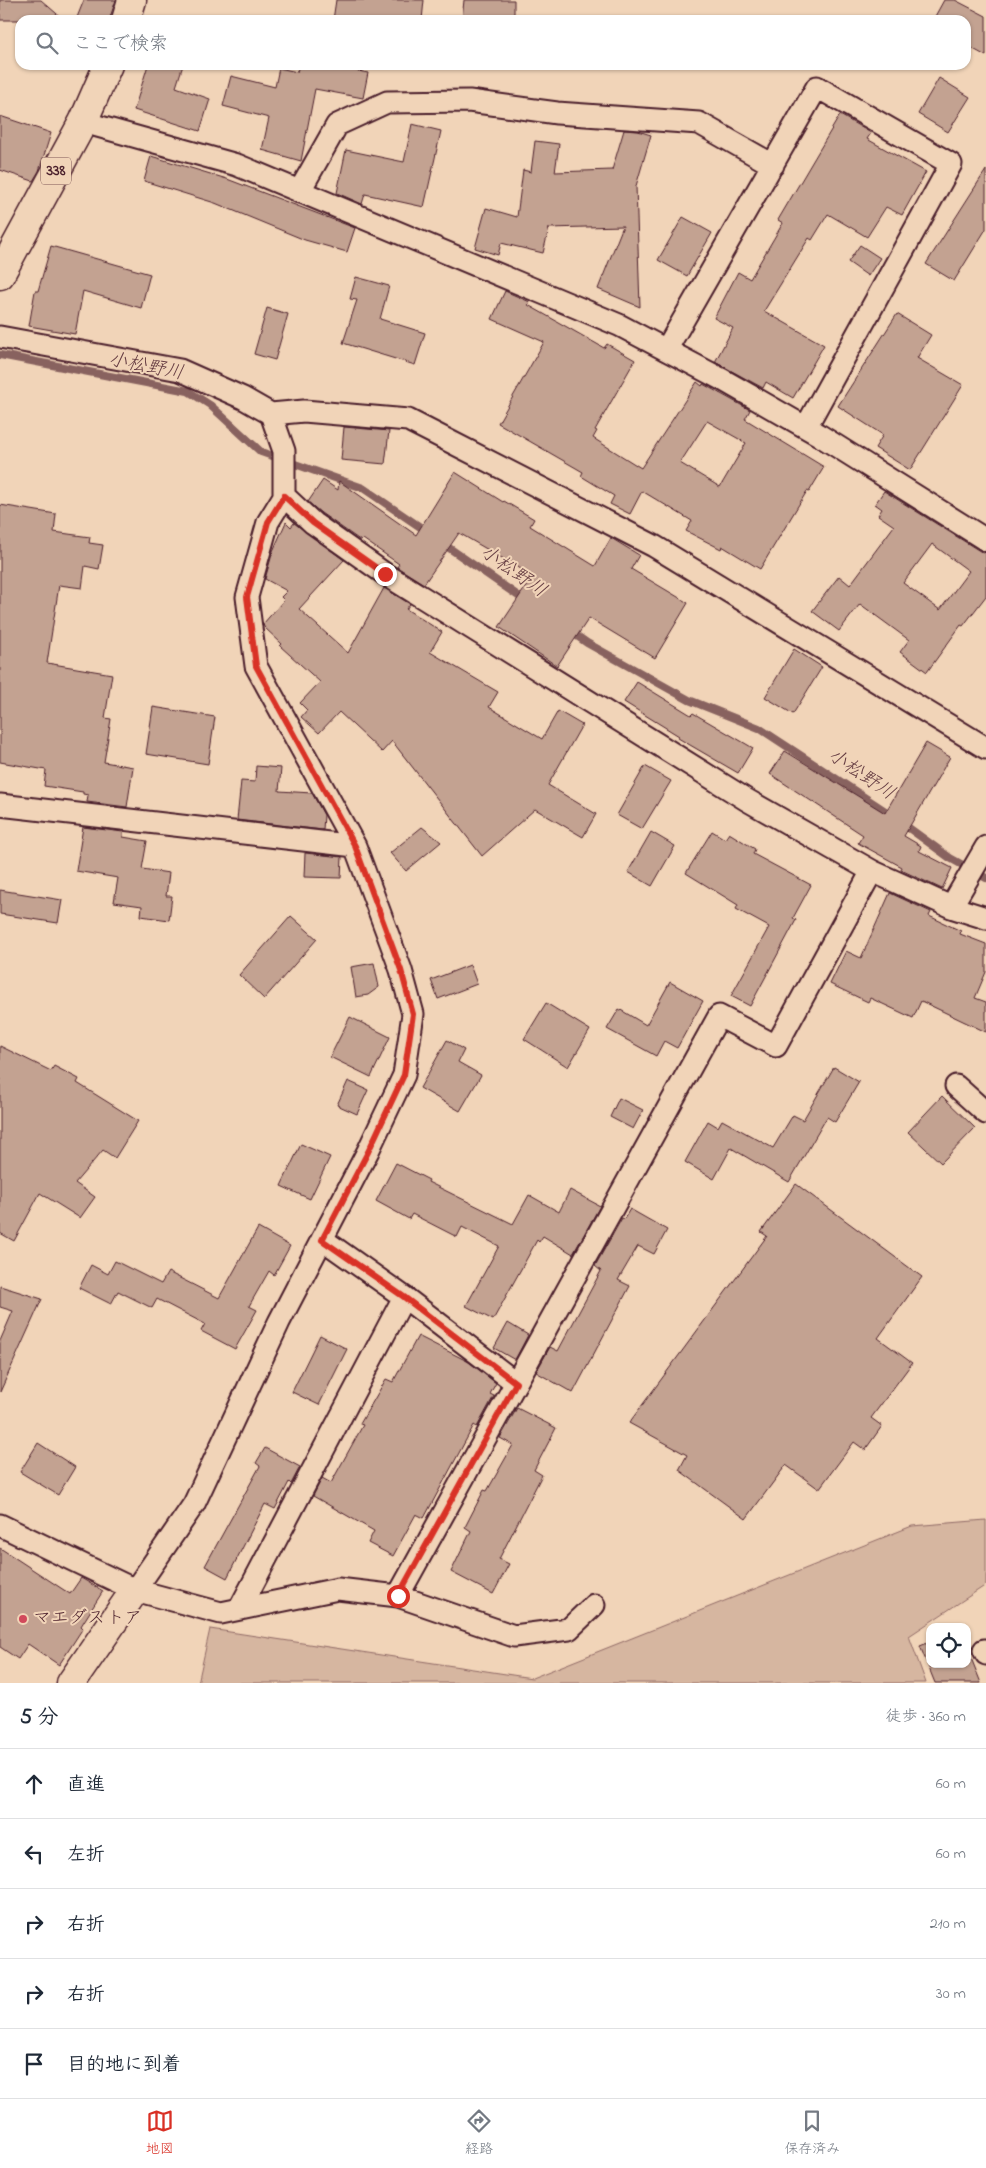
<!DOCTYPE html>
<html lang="ja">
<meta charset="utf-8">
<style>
:root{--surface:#fff;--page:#f6f6f7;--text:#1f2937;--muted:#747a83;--line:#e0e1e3;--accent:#d93025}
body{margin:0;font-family:"Indie Flower","Klee One",sans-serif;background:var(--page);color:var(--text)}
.controls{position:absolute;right:15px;bottom:15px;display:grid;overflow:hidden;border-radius:10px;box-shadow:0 1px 4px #0004}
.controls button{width:45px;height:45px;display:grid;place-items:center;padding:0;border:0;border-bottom:1px solid var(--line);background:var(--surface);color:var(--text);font:25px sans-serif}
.stop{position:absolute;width:15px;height:15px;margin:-11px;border:4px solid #d93025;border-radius:50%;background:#fff}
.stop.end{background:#d93025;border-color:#fff;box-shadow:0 1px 5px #0008}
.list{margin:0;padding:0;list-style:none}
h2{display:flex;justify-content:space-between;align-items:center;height:65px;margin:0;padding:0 20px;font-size:21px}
h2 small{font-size:16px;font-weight:400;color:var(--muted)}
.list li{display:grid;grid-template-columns:32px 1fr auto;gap:15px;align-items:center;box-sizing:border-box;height:70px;padding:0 20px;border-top:1px solid var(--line)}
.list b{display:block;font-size:19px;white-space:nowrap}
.list em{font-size:16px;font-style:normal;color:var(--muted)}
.icon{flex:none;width:28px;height:28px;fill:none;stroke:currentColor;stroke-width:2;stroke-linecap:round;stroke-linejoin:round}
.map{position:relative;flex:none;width:986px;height:1683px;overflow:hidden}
.search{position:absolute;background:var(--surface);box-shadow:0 1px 4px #0004;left:15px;right:15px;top:15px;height:55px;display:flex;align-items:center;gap:12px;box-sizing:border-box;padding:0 18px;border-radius:15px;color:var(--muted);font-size:19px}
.sheet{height:415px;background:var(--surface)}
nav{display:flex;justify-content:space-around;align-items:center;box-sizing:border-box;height:70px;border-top:1px solid var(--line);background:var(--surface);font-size:14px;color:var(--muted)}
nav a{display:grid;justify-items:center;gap:2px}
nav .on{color:var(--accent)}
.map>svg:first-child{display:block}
.green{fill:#d6b6a0;stroke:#906a66}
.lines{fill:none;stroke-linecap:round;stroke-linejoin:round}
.stream{stroke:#88625f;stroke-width:8}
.building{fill:#c3a291;stroke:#4a1f2b;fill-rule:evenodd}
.street-casing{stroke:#4a1f2b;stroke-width:25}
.secondary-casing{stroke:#4a1f2b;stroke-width:31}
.highway-casing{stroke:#4a1f2b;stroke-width:31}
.street{stroke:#f1d4b8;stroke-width:21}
.secondary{stroke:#f1d4b8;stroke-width:28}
.highway{stroke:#f1d4b8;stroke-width:28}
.route{stroke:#d93025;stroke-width:6}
.poi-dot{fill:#d1495b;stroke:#f1d4b8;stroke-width:2}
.labels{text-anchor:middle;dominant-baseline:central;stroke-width:4;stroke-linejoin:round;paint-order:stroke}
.shield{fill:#f1d4b8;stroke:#7c5555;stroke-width:1}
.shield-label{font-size:16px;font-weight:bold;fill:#4a1f2b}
.poi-label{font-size:18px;fill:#4a1f2b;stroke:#f1d4b8;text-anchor:start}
.water-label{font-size:19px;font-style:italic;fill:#643b41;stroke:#f1d4b8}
</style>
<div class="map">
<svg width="986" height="1683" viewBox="0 0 986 1683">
<rect width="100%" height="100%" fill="#f1d4b8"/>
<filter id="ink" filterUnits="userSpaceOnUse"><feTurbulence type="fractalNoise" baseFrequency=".02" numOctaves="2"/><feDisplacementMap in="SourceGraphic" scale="10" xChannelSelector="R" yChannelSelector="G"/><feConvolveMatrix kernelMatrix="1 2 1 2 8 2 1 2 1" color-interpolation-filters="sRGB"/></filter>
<g filter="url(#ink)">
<path class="green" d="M986,1520v65l-77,51 17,47h-728l12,-54 322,49 380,-152z"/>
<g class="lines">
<path class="stream" d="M0,355l188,36 22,14 51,47 102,36 66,45
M442,543l85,59
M570,631l17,12 102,57 70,28 134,88
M902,823l48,35 36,20"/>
</g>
<path class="building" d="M0,0h41l23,20h-64z
M84,0h32l-7,20h-33z
M336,0h88l-2,20h-89z
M464,0h50v20h-52z
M944,0h11l31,16v40l-20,-11v-25h-33z
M148,65h35l-7,22 34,12 -10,32 -66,-21z
M299,65h30l39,8 -5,25 -48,-9 -14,72 -39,-11 7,-32 -46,-12 8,-30 44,11 4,-19 18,4z
M939,78l31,19 -22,35 -30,-18z
M840,115l31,18 -4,6 59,33 -24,43 -16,-8 -19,30 -39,-23 -16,26 -3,-2 -45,73 60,34 -31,53 -27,-16 -3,6 -48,-26 18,-34 -19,-10 24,-46 12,7 33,-56 -5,-3z
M0,116l51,17 -12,38 -6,10 -33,-11z
M412,124l29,7 -17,76 -59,-13 -3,10 -25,-11 9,-43 58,12z
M624,130l14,1 13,4 -15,51 4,121 -42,-18 25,-63 -74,2 -6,25 -42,-10 -3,12 -23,-7 11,-40 31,9 6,-47 8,2 4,-31 24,3 -4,28 57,-2z
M151,156l76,23 128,49 -8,24 -42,-12 -90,-37 -71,-22z
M986,170v59l-32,52 -28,-17z
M683,217l29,16 -25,43 -29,-16z
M860,245l20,13 -12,18 -20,-14z
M51,246l99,28 -9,34 -58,-17 -8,43 -46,-8 6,-35h3z
M356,277l33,9 -9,33 45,14 -10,32 -72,-22 14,-43 -7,-1z
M505,291l25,11 -2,3 76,43 3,-4 28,16 -40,70 2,1 -4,7 48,30 56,-86 5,4 1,-2 47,26 -5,9 79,48 -15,25 -2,-1 -47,78 -38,-23 -1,3 -35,-18 6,-10 -50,-30 -12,23 -20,-10 4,-8 -33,-20 2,-4 -85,-49 46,-81 -52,-23zM707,421l39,22 -26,44 -40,-24z
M267,308l21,6 -13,46 -21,-6z
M897,314l34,21 -14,23 46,27 -53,85 -35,-22 8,-13 -45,-29z
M344,427l45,4 -4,33 -44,-4z
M455,472l48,30 1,-1 30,18 -4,7 65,40 16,-28 28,17 -8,14 57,34 -33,55 -66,-40 -32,48 -58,-39 34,-51 -74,-43 -35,51 -27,-17 2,-3 -36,-25 -2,2 -40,-28 -13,-11 15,-22 15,10 1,-9 77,54z
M884,491l99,62 3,-1v44l-23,30 -2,-1 -34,47 -27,-20 9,-12 -49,-36 -21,27 -27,-20 27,-35 11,9 44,-59 -16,-11 4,-6 -7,-5zM932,544l37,27 -29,39 -37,-27z
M0,505l56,9 -2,18 36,5 -1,6 14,2 -4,24 -14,-3 -3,22 -23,-3 -12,78 65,11 -7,44 6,1 -7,43 29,5 -6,40 -40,-5 1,-7 -5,-1v-2l-39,-6 2,-16 -46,-8z
M286,522l5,5 3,-4 50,37 -45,49 49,44 36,-65 26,16 -4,5 36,23 -12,20 68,40 -9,15 53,32 16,-28 24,14 -34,60 48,29 -13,23 -48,-28 -53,47 -90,-115 -10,11 -43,-40 -20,21 -18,-16 6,-7 -7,-7 20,-21 -40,-36 2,-2 -18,-17 -1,-3 21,-24 -3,-3 6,-6 -22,-12 8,-28z
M794,649l28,18 -29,47 -28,-17z
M637,682l54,33 2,-2 60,35 -15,25 -60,-35 1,-2 -55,-34z
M153,707l62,10 -7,47 -62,-10z
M926,743l24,14 -46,79 17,10 -2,5 33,17 -10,21 -41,-19 1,-3 -44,-24 5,-8 -93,-61 15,-23 100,62z
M256,766l25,2 -2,23 33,2 12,22 -1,15 -86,-10 4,-39 14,1z
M645,766l26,15 -29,48 -25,-14z
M83,827l40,5v5l24,4 -5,28 27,4 -3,23h6l-3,24 -28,-4 1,-10 -28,-4 4,-24 -42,-7z
M422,827l19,15 -35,29 -16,-18z
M712,831l13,8 4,-6 26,16 -2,5 58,31 -18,33 3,2 -46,86 -19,-10 38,-69 -33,-18 2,-4 -52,-32z
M651,832l24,14 -23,40 -24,-14z
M305,853l37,4 -1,21 -37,-1z
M0,890l62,10 -4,23 -58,-9z
M890,893l41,19 -2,4 32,15 -1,3 26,10v28l-11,26 11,4v30l-65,-31 -8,17 -43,-20 -2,4 -38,-18 16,-33 15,7z
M291,916l26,23 -53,60 -25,-24z
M374,963l5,24 -11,8 -12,2 -5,-30z
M470,965l7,19 -39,15 -7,-19z
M670,982l33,19 -26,47 -13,-7 -8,15 -49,-27 12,-20 27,16z
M546,1003l44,27 -22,37 -44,-28z
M350,1017l40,20 -19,40 -41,-20z
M447,1040l17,10 -6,12 23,13 -21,36 -40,-23z
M0,1046l51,25 3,-5 25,13 -2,4 61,38 -23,37 -12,-8 -28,33 20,14 -15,21 -40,-25 -26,48 -14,-8z
M834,1067l25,15 -24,40 -8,-5 -38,65 -58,-34 -17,31 -29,-17 23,-41 10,6 4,-7 51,28 20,-33 10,5z
M348,1081l20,9 -11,24 -20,-9z
M942,1096l33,32 -34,35 -33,-31z
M619,1098l24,12 -10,19 -23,-12z
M301,1144l29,13 -20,42 -29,-13z
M396,1163l33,17 -1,2 85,42 16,-29 30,17 11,-22 30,16 -27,48 -30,-18 -4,6 -2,-2 -44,80 -27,-14 33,-60 -37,-19 -5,10 -45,-23 -3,5 -33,-18z
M796,1184l126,93 -44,61 34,25 -41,55 11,8 -17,24 -11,-8 -35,47 -33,-24 -40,54 -67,-49 8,-15 -58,-32 138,-187 -6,-4z
M630,1209l37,21 -13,24 -16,-8 -20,34 12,6 -57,107 -37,-21 14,-25 8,4 43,-80 -6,-5 27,-48 2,1z
M258,1228l32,18 -16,29 -5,-4 -20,35 8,4 -22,39 -34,-18 4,-7 -48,-25 -5,9 -34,-17 -7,13 -32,-16 12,-23 17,9 7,-13 46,23 7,-12 51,26z
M0,1286l42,13 -42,93v-51l13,-30 -13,-4z
M508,1323l20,12 -13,25 -21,-12z
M320,1335l27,14 -28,56 -27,-13z
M418,1336l51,26 27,21 -6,11 4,2 -17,31 -3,-2 -50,93 -8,-4 -23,42 -25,-13 6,-12 -61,-35 9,-18 9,5 32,-58 -3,-1 26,-45 7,3z
M517,1408l39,20 -22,42 8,5 -43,84 10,5 -16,30 -42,-22 20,-41 -6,-4 19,-37 3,1 26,-46 -13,-7z
M38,1443l37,24 -17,28 -38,-23z
M265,1448l35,19 -9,17 -2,-2 -14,27 -10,-5 -38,74 -22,-12 55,-100 -4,-3z
M0,1548l70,46 11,-16 22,13 -22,35 2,2 -24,37 -31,-21 -10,15 -18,-12z
M930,1642v22h37v-16l14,35h-46l-15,-37z"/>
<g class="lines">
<g class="street-casing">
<path id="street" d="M83,122l154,43 382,160 104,55 96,55 167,105
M299,192l38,-67 50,-23 82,-1 88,12 142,10 74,42
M0,337l180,33 63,28 28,16 33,-3 104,9 246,126 332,202
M666,350l151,-263 134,77 -145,263
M271,414l13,37v45l29,27 72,51 362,226 125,71 79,36 35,11
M0,805l355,41
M951,907l35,-60
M956,1086l30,27
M322,1239l82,58 112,86
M0,1525l135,65 86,23 117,-24 60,7 116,40 55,-7 25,-24
M135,1590l59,-86 85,-182 89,-171 36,-76 9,-61 -12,-44 -46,-124 -99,-180 -9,-69 21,-75 16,-26
M398,1596l321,-580 57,30 96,-175
M240,1608l164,-311
M986,1650h-2l2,4"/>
</g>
<g class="secondary-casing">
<path id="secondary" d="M71,1683l64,-93"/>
</g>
<g class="highway-casing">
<path id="highway" d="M126,20l6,-20
M0,275l83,-153 25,-57"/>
</g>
<use href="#street" class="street"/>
<use href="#secondary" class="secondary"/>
<use href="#highway" class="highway"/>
</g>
</g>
<g class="lines" filter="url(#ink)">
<path class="route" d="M385,574l-72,-51 -29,-27 -16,26 -21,75 9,69 99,180 46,124 12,44 -9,61 -36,77 -46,88 82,57 112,86 -118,213"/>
</g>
<circle class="poi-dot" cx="23" cy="1619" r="5"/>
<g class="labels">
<rect class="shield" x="41" y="157.5" width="30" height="27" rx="4"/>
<g class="shield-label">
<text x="56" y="171">338</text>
</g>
<g class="poi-label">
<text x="33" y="1619">マエダストア</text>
</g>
<g class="water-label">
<text transform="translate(146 367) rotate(11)">小松野川</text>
<text transform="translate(513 572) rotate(35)">小松野川</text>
<text transform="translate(861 775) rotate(34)">小松野川</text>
</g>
</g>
</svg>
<div class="controls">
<button><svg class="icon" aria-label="locate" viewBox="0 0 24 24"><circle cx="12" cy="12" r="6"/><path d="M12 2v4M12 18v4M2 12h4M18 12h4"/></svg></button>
</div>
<div class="stop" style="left:398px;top:1596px"></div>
<div class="stop end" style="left:385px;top:574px"></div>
<div class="search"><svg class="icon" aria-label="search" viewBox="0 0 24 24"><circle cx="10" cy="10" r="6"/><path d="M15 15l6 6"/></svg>ここで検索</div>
</div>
<section class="sheet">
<h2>5 分<small>徒歩 · 360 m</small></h2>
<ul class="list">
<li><svg class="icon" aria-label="ahead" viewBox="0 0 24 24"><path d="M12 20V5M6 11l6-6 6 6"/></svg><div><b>直進</b></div><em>60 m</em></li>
<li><svg class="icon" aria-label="left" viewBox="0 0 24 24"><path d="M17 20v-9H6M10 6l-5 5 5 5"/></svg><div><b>左折</b></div><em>60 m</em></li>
<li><svg class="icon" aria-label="right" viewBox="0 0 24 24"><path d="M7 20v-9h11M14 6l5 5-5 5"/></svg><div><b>右折</b></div><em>210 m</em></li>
<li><svg class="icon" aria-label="right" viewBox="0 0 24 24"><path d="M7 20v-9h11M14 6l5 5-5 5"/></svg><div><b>右折</b></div><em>30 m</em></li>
<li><svg class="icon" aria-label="arrive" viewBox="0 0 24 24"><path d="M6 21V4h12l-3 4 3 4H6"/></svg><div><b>目的地に到着</b></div></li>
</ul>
</section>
<nav>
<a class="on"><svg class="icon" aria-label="map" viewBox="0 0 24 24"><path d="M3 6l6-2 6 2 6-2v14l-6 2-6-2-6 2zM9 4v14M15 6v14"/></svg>地図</a>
<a><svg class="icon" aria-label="directions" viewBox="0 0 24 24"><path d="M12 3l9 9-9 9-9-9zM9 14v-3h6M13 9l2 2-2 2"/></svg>経路</a>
<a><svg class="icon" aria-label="saved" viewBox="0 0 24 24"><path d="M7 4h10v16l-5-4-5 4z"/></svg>保存済み</a>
</nav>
